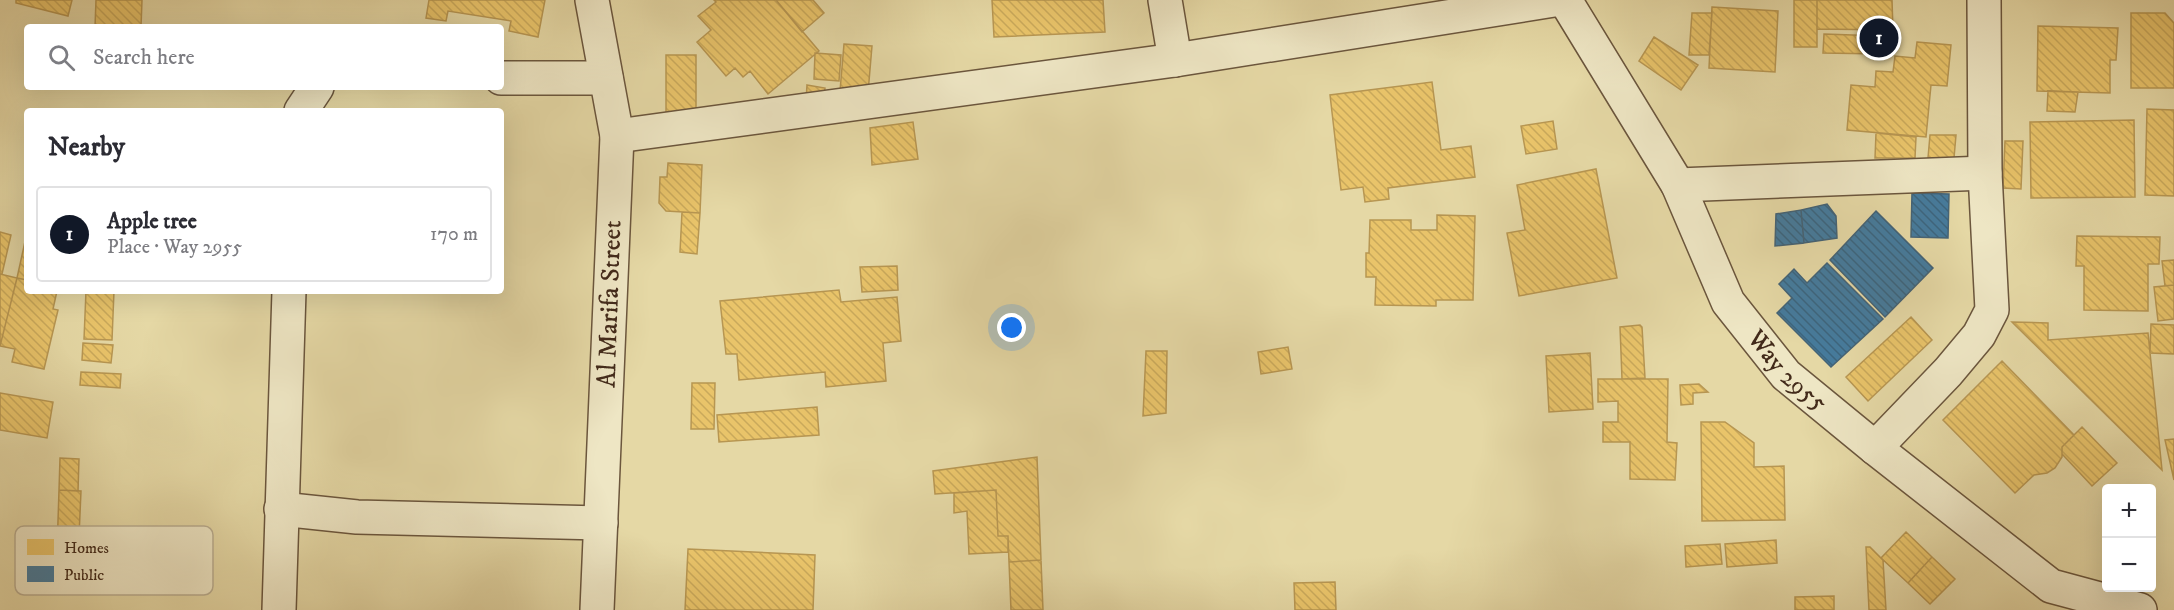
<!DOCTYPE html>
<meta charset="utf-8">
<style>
:root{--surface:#fff;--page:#f2f2f3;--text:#2b2b33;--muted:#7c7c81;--line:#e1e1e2;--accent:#111827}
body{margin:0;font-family:"IM FELL DW Pica",serif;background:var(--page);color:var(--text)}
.controls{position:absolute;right:18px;bottom:18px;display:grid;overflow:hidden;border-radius:6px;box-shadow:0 6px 24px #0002}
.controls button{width:54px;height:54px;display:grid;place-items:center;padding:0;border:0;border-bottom:2px solid var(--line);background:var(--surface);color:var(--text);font:30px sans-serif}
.you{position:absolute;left:1012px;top:328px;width:21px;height:21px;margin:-15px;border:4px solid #fff;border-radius:50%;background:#1a73e8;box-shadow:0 0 0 9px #1a73e833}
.badge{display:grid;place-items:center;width:39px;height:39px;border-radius:50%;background:var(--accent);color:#fff;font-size:20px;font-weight:700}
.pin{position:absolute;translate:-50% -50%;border:3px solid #fff;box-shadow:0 2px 6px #0006}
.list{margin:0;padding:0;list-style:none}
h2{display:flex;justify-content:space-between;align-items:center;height:78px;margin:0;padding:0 24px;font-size:26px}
h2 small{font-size:20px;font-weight:400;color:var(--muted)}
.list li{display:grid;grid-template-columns:39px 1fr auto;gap:18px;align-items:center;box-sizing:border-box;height:96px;margin:0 12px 12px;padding:0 12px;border:2px solid var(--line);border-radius:6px}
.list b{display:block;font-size:22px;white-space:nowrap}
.list p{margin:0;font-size:20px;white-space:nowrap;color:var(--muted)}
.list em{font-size:20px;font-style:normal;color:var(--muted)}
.icon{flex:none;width:33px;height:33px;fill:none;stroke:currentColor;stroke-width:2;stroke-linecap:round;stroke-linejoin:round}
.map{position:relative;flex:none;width:2174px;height:610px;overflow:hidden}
.search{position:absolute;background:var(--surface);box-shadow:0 6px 24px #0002;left:24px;top:24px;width:480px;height:66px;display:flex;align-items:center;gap:15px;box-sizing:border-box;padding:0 21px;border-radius:6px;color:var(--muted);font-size:22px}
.panel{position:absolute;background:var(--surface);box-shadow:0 6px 24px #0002;left:24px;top:108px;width:480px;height:186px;border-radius:6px}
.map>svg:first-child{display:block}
.homes{fill:url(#homes-back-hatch);stroke:#b79652;stroke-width:1.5}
.public{fill:url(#public-back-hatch);stroke:#446376;stroke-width:1.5}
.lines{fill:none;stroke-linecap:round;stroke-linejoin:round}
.minor-casing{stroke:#6b563d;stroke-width:36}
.minor{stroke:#eee6c4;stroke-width:33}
.labels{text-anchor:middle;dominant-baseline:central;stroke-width:6;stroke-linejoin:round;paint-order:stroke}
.street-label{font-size:26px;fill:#422a1a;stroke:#eee6c4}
.key{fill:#eee6c4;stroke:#baae91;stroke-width:1.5}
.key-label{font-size:16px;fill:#422a1a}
</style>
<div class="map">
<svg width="2174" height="610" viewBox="0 0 2174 610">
<defs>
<pattern id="homes-back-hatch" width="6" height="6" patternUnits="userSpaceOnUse" patternTransform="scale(1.5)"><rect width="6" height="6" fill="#e9c46a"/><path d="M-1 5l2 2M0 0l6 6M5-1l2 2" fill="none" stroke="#c9a95b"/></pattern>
<pattern id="public-back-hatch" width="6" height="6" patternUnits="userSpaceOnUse" patternTransform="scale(1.5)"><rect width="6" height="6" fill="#457b9d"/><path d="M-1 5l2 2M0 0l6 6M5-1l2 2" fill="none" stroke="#3b657f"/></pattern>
</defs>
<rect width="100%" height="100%" fill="#e5d8a5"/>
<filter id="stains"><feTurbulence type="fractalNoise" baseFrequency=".00333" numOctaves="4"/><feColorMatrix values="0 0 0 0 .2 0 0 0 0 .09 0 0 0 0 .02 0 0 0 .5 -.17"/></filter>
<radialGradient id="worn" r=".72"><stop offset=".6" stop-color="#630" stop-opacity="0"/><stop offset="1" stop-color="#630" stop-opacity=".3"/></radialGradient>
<path class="homes" d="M16,0h56l-4,16 -52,-13z
M96,0h46l-1,27h-46z
M429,0h116l-7,37 -29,-6 2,-10 -63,-10 -2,10 -20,-3z
M714,0h62l43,51 -51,43 -18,-23 -7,6 -8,-9 -9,8 -29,-34 14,-12 -13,-14 18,-14z
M776,0h37l11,13 -22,19z
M992,0h111l2,32 -111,5z
M1794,0h23v47h-23z
M1817,0h75l1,30 -76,-1z
M1712,7l66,4 -3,61 -66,-4z
M1692,13h20l-3,42h-20z
M2131,13h34l9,10v65h-43z
M2038,26l80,2 -2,32h-6v33l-73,-2z
M1824,34l57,2 -1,18 -57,-1z
M1654,37l44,28 -17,25 -42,-29z
M1917,42l34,3 -4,41 -16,-1 -5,52 -79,-7 4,-45 24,2 1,-16 17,1 2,-16 20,2z
M844,44l28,2 -4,47 -28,-2z
M815,53l26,2 -2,26 -25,-2z
M666,55h30v59h-30z
M1432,82l9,68 30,-4 4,31 -87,11 1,11 -24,3 -2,-15 -22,3 -11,-95z
M807,85l18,3 -2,15 -17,-2z
M2048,91l30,1 -3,20 -28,-1z
M2147,109l27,1v86l-29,-1z
M2134,120l1,77 -104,1 -1,-76z
M1553,121l4,28 -31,5 -5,-28z
M913,122l5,37 -46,6 -2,-37z
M1876,133l40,4 -1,21h-40z
M1930,135h26l-2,23h-26z
M2005,141h18l-2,48 -18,-1z
M668,163l34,2 -2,48 -34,-2 -7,-8 1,-26h7z
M1596,169l21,109 -98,18 -12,-63 18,-3 -8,-45z
M682,212l18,1 -3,41 -17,-2z
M1437,215l38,1 -2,84h-37v6l-61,-1 1,-28h-10v-24h3l1,-33h41v10h26z
M0,232l11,3 -9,39h-2z
M2077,236l83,1 -1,27h-11v47l-64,-1v-44h-8z
M26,237l1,1v42l-10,-2z
M2174,260v25l-9,1 -3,-25z
M897,266l1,24 -36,2 -2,-25z
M0,274l17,4 -17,68z
M17,278l10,2v11h30l-4,18 5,1 -14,59 -32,-7 3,-13 -15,-3z
M2174,285v34l-16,2 -4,-34z
M839,290l2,12 56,-5 4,44 -18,2 3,38 -60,6 -1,-15 -86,8 -2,-26h-11l-6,-53z
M86,291h28l-2,49 -28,-1z
M1911,317l21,23 -64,61 -22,-24z
M2012,322l36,1v17l100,-7 14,137z
M2151,324l23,1v29l-24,-1z
M1640,325l2,2 3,51 -23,1 -2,-52z
M83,343l30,2 -2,18 -29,-3z
M1288,347l4,22 -31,5 -3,-22z
M1146,351h21l-1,62 -23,3z
M1590,353l3,56 -44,3 -3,-56z
M2002,361l72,74 -12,12v10l-7,11 -8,5 -13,2 -19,18 -72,-73z
M81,372l40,2 -1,14 -40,-3z
M1598,379h70l-1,63 10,1 -2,37 -45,-1v-37h-27v-20h15v-21l-20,1z
M692,383h23l-1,46h-23z
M1699,384l9,8 -15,1v11l-12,1 -1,-20z
M0,393l53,9 -6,36 -47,-8z
M817,407l2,28 -100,7 -2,-27z
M1701,422h24l29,21v24l30,-1 1,54 -83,1z
M2082,427l35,36 -25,23 -30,-32v-7z
M2174,439v41l-9,-40z
M1037,457l4,103 -32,2 -1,-26h-10l-2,-46 -61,4 -2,-23z
M60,458l19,1 -1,32 -19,-1z
M59,490l22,1 -4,91h-21z
M996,490l2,46h10v16l-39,2 -2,-43 -13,2v-20z
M1906,532l26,25 -24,26 -27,-25z
M1776,540l1,23 -50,4 -2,-23z
M1720,544l2,20 -36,3 -1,-21z
M1866,547h4l13,13 3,50h-17z
M688,549l127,6 -2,55h-128z
M1932,557l23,22 -25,25 -22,-21z
M1041,560l2,50h-32l-2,-48z
M1335,582l1,28h-41l-1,-27z
M1834,596v14h-39v-13z"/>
<path class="public" d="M1912,193l37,1 -1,44 -37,-1z
M1827,204l9,12 1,22 -33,5 -3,-33z
M1801,210l3,33 -29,3 1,-32z
M1876,211l57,57 -48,49 -55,-57z
M1827,263l56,56 -52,48 -54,-54 15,-15 -13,-14 15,-15 13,14z"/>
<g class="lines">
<g class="minor-casing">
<g id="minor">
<path d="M592,0l25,136 -20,474"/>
<path d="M1165,0l10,60"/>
<path id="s1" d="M1565,0l113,185 50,117 58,73 89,73 176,138 89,24"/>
<path d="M501,78h105"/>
<path d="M301,111l16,-24"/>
<path d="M617,136l558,-76 379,-60"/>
<path d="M1678,185l307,-12"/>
<path d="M1875,448l73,-76 31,-37 13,-25 -7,-137 -1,-173"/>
<path d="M281,509l76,8 244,6"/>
<path d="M279,610l10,-319"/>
</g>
</g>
<use href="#minor" class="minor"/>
</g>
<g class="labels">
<g class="street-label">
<text transform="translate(610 304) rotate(-88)">Al Marifa Street</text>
<text stroke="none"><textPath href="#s1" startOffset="435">Way 2955</textPath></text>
</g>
</g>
<rect x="15" y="526" width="198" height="69" rx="9" class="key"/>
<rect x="27" y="539" width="27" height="16" fill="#e9c46a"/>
<rect x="27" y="566" width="27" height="16" fill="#457b9d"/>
<g class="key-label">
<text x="64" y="553">Homes</text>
<text x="64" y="580">Public</text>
</g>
<rect width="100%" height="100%" filter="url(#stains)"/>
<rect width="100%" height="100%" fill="url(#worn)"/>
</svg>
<div class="controls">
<button>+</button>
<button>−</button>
</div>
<div class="you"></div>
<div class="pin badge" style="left:1879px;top:38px">1</div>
<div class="search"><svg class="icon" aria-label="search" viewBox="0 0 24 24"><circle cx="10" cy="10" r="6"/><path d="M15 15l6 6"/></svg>Search here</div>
<section class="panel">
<h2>Nearby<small></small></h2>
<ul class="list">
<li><span class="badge">1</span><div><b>Apple tree</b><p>Place · Way 2955</p></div><em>170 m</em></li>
</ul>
</section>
</div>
